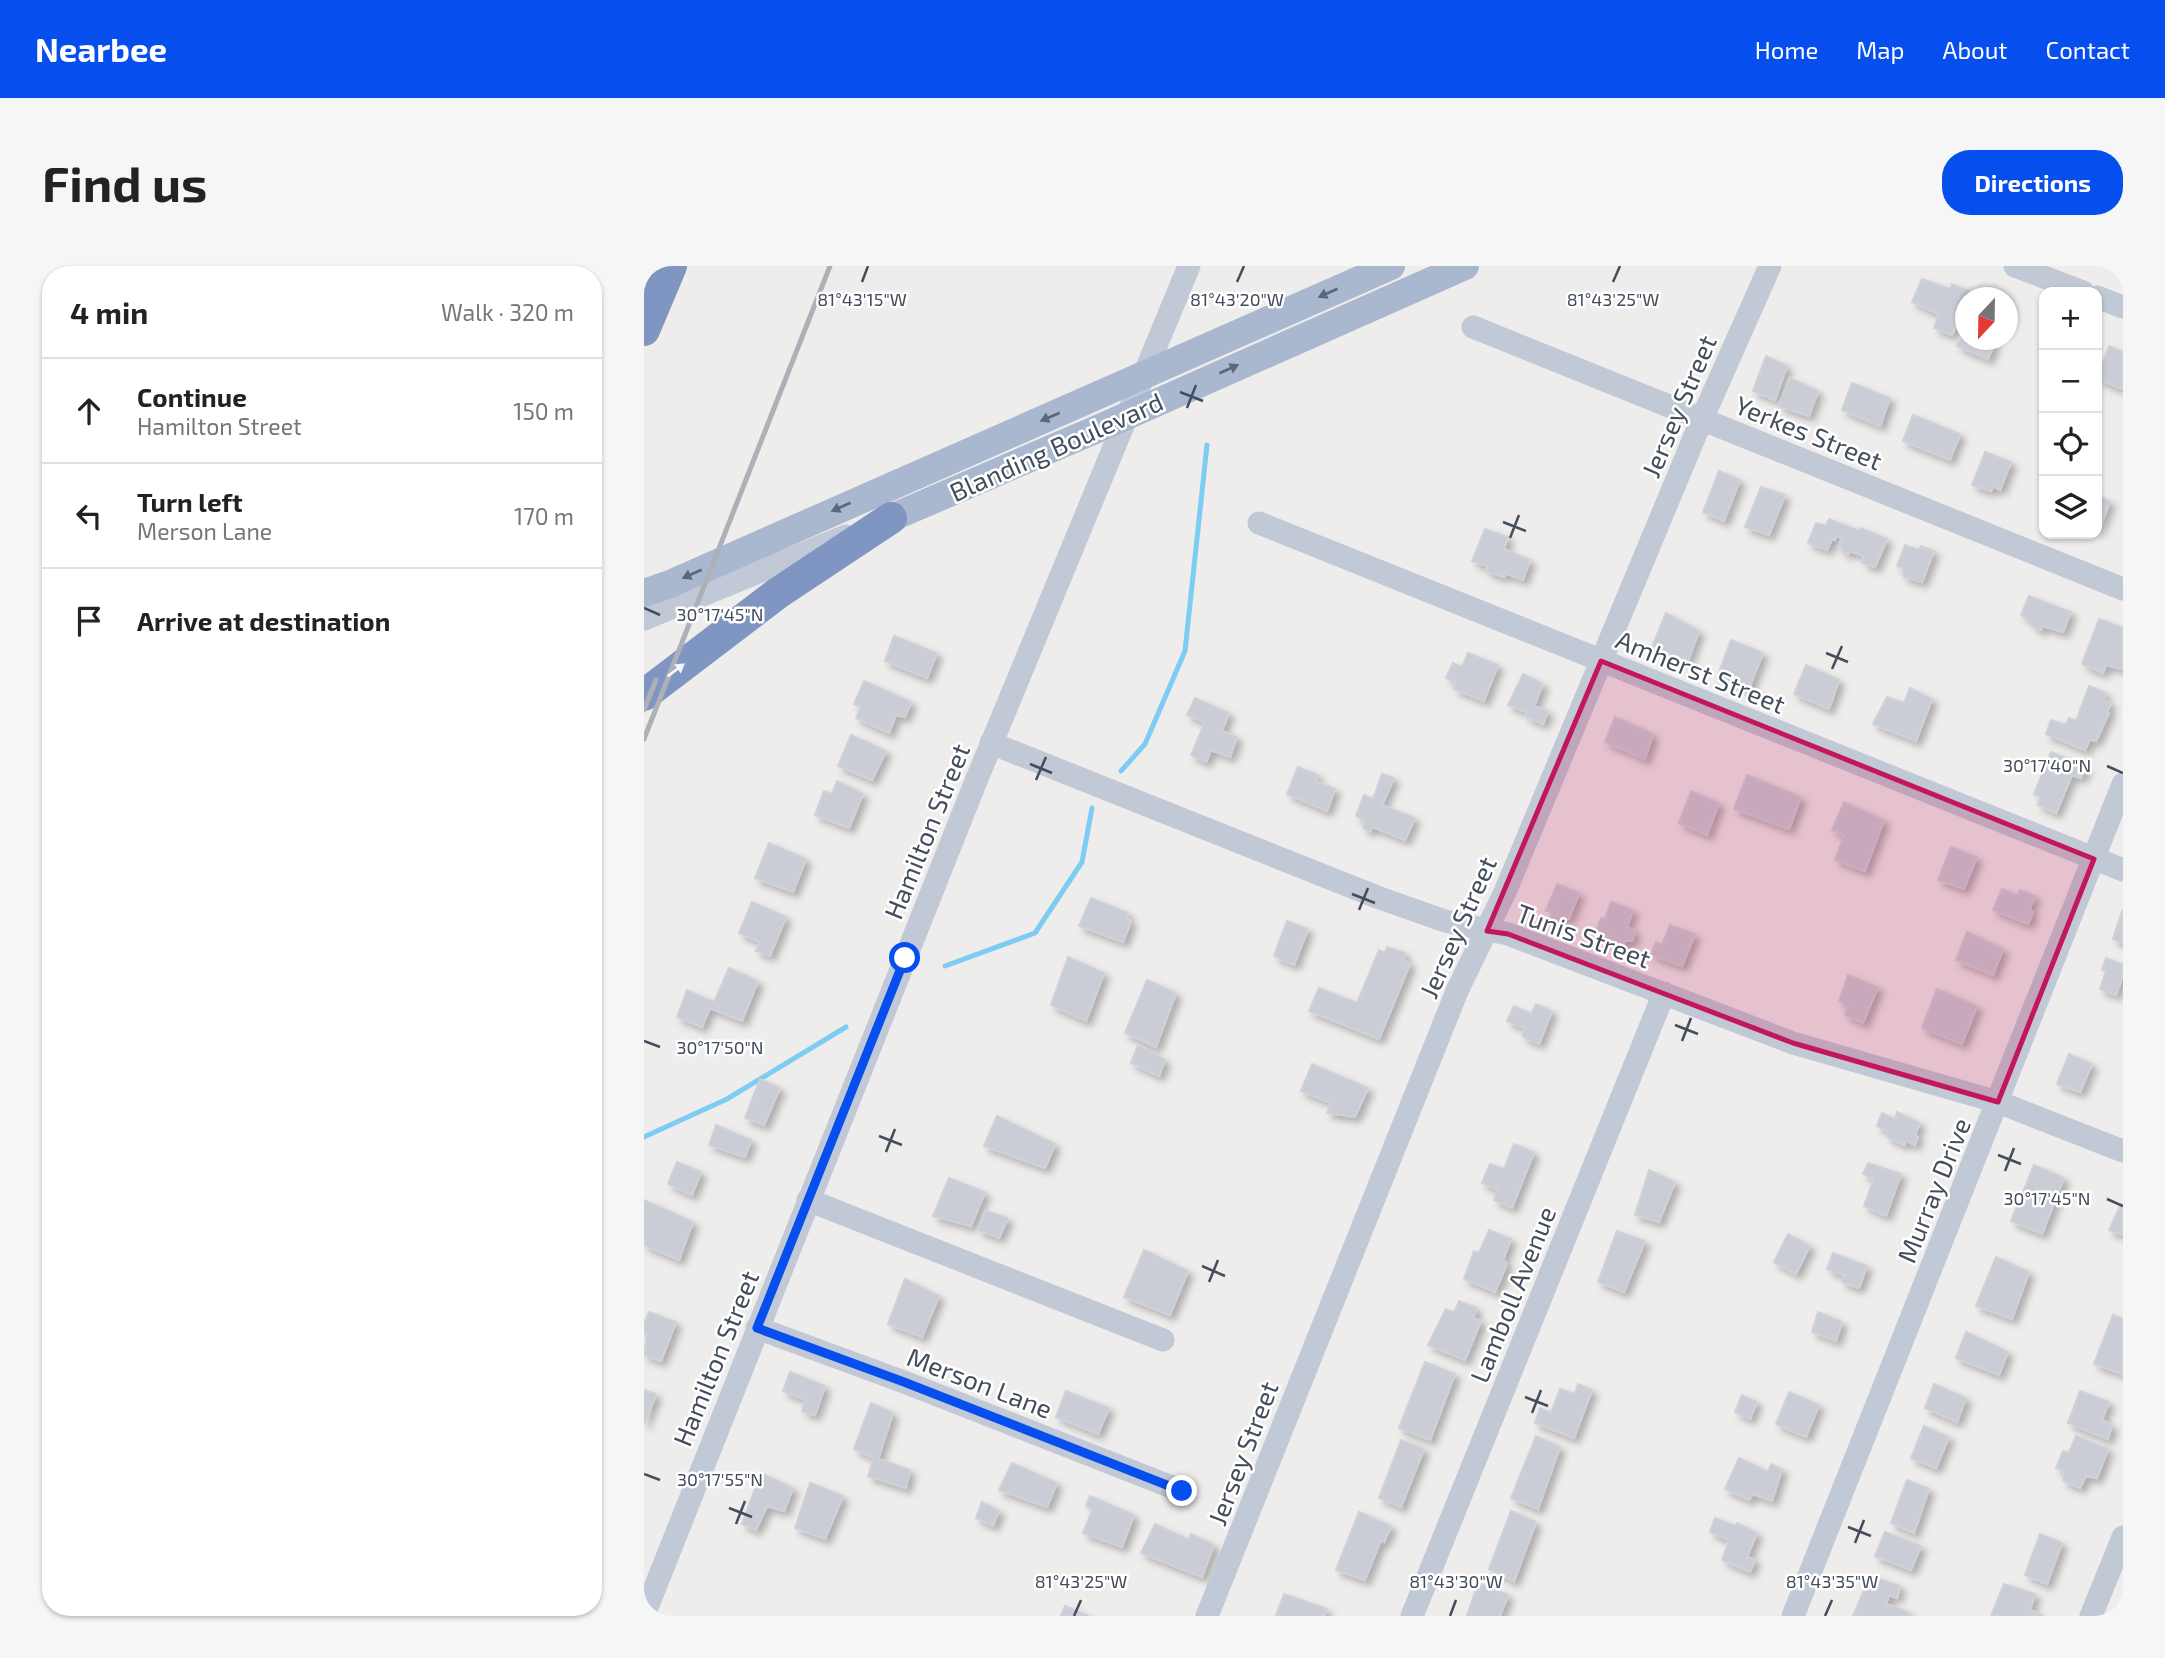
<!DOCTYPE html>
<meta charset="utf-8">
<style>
:root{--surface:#fff;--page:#f6f6f6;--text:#222;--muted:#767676;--line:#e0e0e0;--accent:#074eee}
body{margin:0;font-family:"Exo 2",sans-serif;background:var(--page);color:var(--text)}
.controls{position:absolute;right:21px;top:21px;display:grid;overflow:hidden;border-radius:14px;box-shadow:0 2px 5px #0004}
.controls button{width:63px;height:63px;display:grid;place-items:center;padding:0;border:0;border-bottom:2px solid var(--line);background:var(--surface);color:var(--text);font:35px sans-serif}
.compass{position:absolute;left:1311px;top:21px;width:63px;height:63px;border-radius:50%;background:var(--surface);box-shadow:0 2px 5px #0004;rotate:202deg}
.stop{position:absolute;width:21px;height:21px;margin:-16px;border:5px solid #074eee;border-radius:50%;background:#fff}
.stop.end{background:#074eee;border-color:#fff;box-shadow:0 2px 7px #0008}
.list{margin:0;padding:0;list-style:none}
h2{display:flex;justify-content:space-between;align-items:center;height:91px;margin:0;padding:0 28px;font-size:30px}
h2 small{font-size:23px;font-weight:400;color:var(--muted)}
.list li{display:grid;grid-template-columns:46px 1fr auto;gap:21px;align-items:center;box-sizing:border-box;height:105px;padding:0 28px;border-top:2px solid var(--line)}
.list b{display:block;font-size:26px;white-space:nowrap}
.list p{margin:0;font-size:23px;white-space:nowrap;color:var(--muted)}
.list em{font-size:23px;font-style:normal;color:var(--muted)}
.icon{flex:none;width:38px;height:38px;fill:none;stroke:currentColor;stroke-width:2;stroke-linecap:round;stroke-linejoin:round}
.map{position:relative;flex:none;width:1479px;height:1350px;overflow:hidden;border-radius:28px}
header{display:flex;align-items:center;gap:42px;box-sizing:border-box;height:98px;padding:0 35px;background:var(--accent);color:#fff}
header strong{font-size:33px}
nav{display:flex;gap:38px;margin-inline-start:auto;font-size:24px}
.intro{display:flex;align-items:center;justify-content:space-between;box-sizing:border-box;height:168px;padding:0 42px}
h1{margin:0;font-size:49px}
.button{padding:18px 32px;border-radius:28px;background:var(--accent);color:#fff;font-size:24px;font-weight:700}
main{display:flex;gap:42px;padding:0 42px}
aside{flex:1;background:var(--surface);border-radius:28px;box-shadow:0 2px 5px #0004}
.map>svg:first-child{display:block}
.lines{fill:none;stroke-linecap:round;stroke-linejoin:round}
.stream{stroke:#7dccf4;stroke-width:5}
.building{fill:#cacdd5;stroke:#cfd1d9;stroke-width:2;filter:url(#shadow)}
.minor{stroke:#c1c9d6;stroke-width:23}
.major{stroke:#a9b7cf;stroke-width:28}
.highway{stroke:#7e96c1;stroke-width:32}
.rail{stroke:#aeb0b8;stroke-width:5}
.oneway{fill:#5c6878}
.oneway2{fill:#f2f4f9}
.route{stroke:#074eee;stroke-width:9}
.marked{fill:#c2185b;fill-opacity:0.2;stroke:#c2185b;stroke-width:5;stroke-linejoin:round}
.ticks{fill:none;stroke:#434d5b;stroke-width:2.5}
.labels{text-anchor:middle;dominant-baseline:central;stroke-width:5;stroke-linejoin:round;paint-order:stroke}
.street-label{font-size:26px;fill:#434d5b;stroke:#fff}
.ticks-label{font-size:18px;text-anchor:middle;fill:#434d5b;stroke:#fff;stroke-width:5;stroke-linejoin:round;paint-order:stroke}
</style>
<header>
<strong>Nearbee</strong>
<nav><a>Home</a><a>Map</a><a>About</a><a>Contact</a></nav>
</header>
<div class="intro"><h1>Find us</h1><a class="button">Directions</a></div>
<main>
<aside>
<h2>4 min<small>Walk · 320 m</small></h2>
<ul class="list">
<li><svg class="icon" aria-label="ahead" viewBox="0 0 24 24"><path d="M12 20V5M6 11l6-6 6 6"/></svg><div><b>Continue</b><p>Hamilton Street</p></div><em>150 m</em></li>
<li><svg class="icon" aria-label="left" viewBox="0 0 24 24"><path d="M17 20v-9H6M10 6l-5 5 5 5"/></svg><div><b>Turn left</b><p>Merson Lane</p></div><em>170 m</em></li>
<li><svg class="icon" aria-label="arrive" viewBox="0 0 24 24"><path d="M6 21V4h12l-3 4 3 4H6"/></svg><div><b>Arrive at destination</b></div></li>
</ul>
</aside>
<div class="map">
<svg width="1479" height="1350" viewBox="0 0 1479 1350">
<defs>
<filter id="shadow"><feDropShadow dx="5" dy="5" stdDeviation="3.5" flood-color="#0004"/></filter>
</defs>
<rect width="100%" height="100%" fill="#efecec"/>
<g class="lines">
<path class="stream" d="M477,505l24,-27 40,-93 22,-206
M301,700l90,-33 47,-71 10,-54
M0,871l83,-38 119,-72"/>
</g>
<path class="building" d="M1278,13l28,10 2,-5 19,8 -3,6h-2v6l-14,31 -18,-7 5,-14 -27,-12z
M1322,59v15h23l6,2 -7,17 -31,-13z
M1465,80l14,6v37l-26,-10z
M1122,90l21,10 -12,34 -22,-9z
M1146,112l28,13 -9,25 -30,-10z
M1208,117l38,15 -10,28 -38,-16z
M1269,149l47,19 -10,26 -47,-19z
M1341,186l26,10 -11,28 -7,-4 -2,5 -19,-6z
M1075,205l21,9 -16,41 -21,-9z
M1117,221l24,8 -16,40 -24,-8z
M1453,230l13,5 -12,31 -1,-1z
M1185,253l31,12 1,-3 26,11 -12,28 -12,-4 1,-7 -14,-5 -2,3 -6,-3 1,-3 -5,-2 4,-8 -5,-2 -2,4 -3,-1 -5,11 -19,-7 8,-20 10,3z
M841,263l23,8 -4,12 26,11 -7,20 -18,-7 -1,4 -18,-6 2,-5 -16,-5z
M1261,279l14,5 2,-4 13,5 -12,31 -18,-5v-9l-7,-2z
M1385,330l42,16 -8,20 -20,-6 -2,4 -9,-4 1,-4 -12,-7z
M1022,347l33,18 -11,30 -36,-14z
M1455,353l24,9 -1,41 -16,-4 -3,8 -21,-9z
M250,370l43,17 -10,25 -42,-17z
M1087,374l32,13 -15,38 -31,-13z
M824,387l30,12 -14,36 -30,-12 2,-7 -10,-4 7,-15 9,4z
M1162,399l33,15 -10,29 -35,-15z
M879,408l20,10 -9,22 14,5 -5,13 -17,-7 1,-5 -19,-7z
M220,415l47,21 -6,15 -9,-2 -7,18 -33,-15 5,-11 -7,-3z
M1445,420l17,7 -3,7 8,3 -4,9 2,1 -13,28 -6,-2 -5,11 -39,-16 5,-14 15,5 3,-7 7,3z
M1266,422l22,11 -16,42 -43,-17 14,-27 17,6z
M551,432l34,15 -7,18 15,6 -7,20 -19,-7 -5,12 -15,-7 14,-33 -18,-7z
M971,451l38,17 -8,25 -40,-17z
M207,469l35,16 -14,29 -34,-14z
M1407,486l35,14 -5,12 -9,-3 -16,38 -18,-8 3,-8 -7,-3z
M654,501l20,8 -3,6 20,8 -8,22 -40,-17z
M738,508l12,4 -12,27 33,13 -10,22 -32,-13 -3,4 -7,-3 3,-8 -10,-4 8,-21 9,4z
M1103,509l54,22 -12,32 -55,-20z
M193,515l26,13 -14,34 -34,-13 9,-24 8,3z
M1047,525l28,12 -12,32 -28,-12z
M1200,536l40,18 -19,51 -30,-11 9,-25 -12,-5z
M125,577l37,16 -13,33 -38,-14z
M1307,581l26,10 -13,32 -26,-9z
M913,618l22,9 -10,26 -7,-1 -2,5 -11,-4 3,-7 -6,-1z
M1358,623l16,6 2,-5 15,6 -6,15 4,1 -5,12 -35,-14z
M447,632l37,15 -2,6 5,2 -8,21 -44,-16z
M108,636l34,15 -16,39 -14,-5 4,-9 -21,-9z
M967,636l22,8 -6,17 8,4 -3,10h-7l-3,6 -16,-7 2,-4 -12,-5 5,-13 4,1z
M1478,645h1v32l-10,-4z
M643,655l21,8 -14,36 -20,-9z
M1026,659l25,9 -13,32 -31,-11 5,-13 6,3z
M1323,666l36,17 -10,26 -37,-15z
M743,681l18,6 -2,6 7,5 -31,75 -70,-28 10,-23 38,15 22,-53 6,3z
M424,691l36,16 -18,48 -35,-16z
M1462,692l17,7v10l-7,20 -16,-6 6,-18 -4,-1z
M85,702l29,13 -16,40 -32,-13 -8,19 -25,-10 10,-27 27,12z
M1204,709l30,12 -15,36 -18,-8 3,-9 -9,-5z
M503,714l29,13 -20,54 -31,-14z
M1293,723l40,17 -15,38 -40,-16z
M892,738l16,7 -13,33 -17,-8 3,-8 -18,-7 7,-15 17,8z
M494,779l27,15 -6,16 -28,-13z
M1425,788l23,10 -12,28 -23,-8z
M668,798l56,24 -13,29 -28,-4 4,-10 -30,-12z
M116,813l20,9 -16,37 -19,-7z
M1253,846l23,11 -5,12 3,2 -3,8 -9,-4 -2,4 -17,-8 2,-6 -12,-5 5,-13 13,6z
M353,850l58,28 -10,24 -61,-22z
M72,859l35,15 -6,17 -36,-12z
M870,878l20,8 -22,56 -18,-8 4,-10 -16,-7 8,-19 14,5z
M33,896l24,10 -9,23 -24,-11z
M1224,897l33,11 -15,42 -22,-10 10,-27 -11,-5z
M1390,899l30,13 -22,56 -31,-13z
M1005,904l26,12 -16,40 -24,-7z
M305,912l36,14 -14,34 -38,-10z
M0,934l49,22 -14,38 -35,-15z
M1477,938l2,1v30l-14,-5z
M342,945l22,7 -9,20 -21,-8z
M845,964l22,9 -8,21 4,4 -12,28 -31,-13 10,-28 5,2z
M973,965l28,10 -21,51 -26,-10z
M1144,968l22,12 -14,28 -22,-12z
M500,984l44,21 -18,44 -46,-18z
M1189,987l34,13 -8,22 -17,-6 2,-7 -17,-6z
M1352,991l33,15 -17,47 -36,-13z
M261,1013l34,17 -17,41 -34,-13z
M815,1035l18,7 -4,10 8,3 -16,39 -37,-15 18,-36 8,4z
M5,1046l27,10 -15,39 -17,-6 3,-20 -3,-1v-10z
M1174,1046l24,10 -6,19 -24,-9z
M1469,1049l10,4v55l-29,-10z
M1322,1066l42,20 -9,23 -43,-17z
M781,1096l30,12 -25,66 -31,-12z
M146,1106l35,14 -10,29 -13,-4 4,-11 -23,-9z
M934,1118l14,6 -18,48 -39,-15 5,-15 11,5 9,-24 15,5z
M1290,1118l32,14 -9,24 -32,-14z
M0,1124l12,4 -12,31z
M422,1125l43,17 -11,26 -42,-17z
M1436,1125l29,11 -7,18 10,5 -4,14 -40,-16z
M1145,1126l30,13 -13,32 -30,-13z
M1098,1129l15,7 -7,17 -15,-7z
M227,1137l22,10 -15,46 32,11 -4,18 -38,-12 6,-18 -20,-9z
M1280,1160l25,11 -13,31 -25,-10z
M892,1170l24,11 -22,62 -27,-11z
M1432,1170l32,13 -11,29 -11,-2 -6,12 -17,-7 2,-9 -9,-4 7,-17 6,2z
M757,1174l23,9 -23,58 -22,-9z
M1095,1192l29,14 3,-8 11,5 -10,32 -19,-7 -4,6 -24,-11z
M368,1197l45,20 -10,24 -48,-17z
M117,1207l32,15 -9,23 -17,-5 -11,24 -14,-6z
M1263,1214l22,9 -15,44 -23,-10z
M166,1217l33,13 -18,43 -30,-11z
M446,1230l44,19 -12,32 -39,-14 10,-24 -7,-3z
M338,1236l17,9 -6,15 -17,-8z
M867,1245l25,11 -22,59 -25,-12z
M715,1246l32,14 -7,16 -3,-2 -16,40 -29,-10z
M1071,1252l20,8 2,-3 20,10 -10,24 8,3 -5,12 -28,-12 7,-20 -19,-8z
M511,1258l34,16 2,-6 23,11 -12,32 -61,-24z
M1241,1266l36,14 -10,24 -36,-14z
M1396,1268l22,9 -15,41 -22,-9z
M1226,1310l30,10 -3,12 -8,-3 -3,9 22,8 -1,4h-54z
M834,1317l30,12 -8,21h-33z
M1360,1318l31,10 -5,16 13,6h-52z
M640,1328l43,15 -3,7h-48z
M421,1340l24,10h-28z"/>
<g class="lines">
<path class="minor" d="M1371,0l68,26
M1453,31l26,10
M829,61l650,262
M615,257l864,347
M0,353l202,-83
M347,477l386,154 68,24 63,13 285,109 205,59 125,49
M164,934l355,140
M113,1062l147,54 278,109
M0,1349l332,-834 213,-515
M563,1350l250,-625 48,-99 197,-473 68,-153
M768,1350l252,-623
M1149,1350l330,-832
M1447,1350l32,-79"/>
<path class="major" d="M247,252l204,-88 370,-164
M0,327l26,-9 721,-318"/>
<path class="highway" d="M0,64l27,-64
M0,429l134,-102 113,-75"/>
<path class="rail" d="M0,444l12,-30
M0,473l186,-473"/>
</g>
<defs><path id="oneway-solid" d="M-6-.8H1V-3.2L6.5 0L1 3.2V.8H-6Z" transform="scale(1.75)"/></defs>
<g class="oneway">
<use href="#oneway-solid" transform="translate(684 27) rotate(156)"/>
<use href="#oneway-solid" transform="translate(585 103) rotate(-24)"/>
<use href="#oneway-solid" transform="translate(406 151) rotate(157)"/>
<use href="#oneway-solid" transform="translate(197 241) rotate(156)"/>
<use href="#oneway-solid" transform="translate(48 308) rotate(156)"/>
</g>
<use class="oneway2" href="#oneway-solid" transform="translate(32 404) rotate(-37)"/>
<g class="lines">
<path class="route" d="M261,692l-148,370 147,54 278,109"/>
</g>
<path class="marked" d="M957,395l493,198 -96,243 -205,-59 -285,-109 -21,-3z"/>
<path class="ticks" d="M218,16l6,-16M593,16l7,-16M969,16l7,-16M536,126l23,9M543,142l9,-23M859,256l23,9M866,272l9,-23M0,342l16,7M1182,387l22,9M1188,403l10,-23M386,498l22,9M1463,500l16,7M392,514l10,-23M708,628l23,9M715,644l9,-22M1031,759l23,9M0,775l16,6M1038,775l9,-23M235,870l23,9M242,886l9,-23M1354,889l23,9M1361,905l9,-23M1463,933l16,7M558,1000l23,10M565,1016l9,-22M881,1131l23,9M888,1147l9,-23M0,1208l16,6M85,1242l23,9M92,1258l9,-23M1204,1261l23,9M1211,1277l9,-23M430,1350l7,-16M806,1350l6,-16M1181,1350l7,-16"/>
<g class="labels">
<g class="street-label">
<text transform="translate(1034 140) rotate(-67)">Jersey Street</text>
<text transform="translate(1165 166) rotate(22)">Yerkes Street</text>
<text transform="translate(412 180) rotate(-24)">Blanding Boulevard</text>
<text transform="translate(1057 405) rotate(22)">Amherst Street</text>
<text transform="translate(282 565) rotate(-68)">Hamilton Street</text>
<text transform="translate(813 661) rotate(-66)">Jersey Street</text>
<text transform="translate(940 669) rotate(20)">Tunis Street</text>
<text transform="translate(1289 924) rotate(-68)">Murray Drive</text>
<text transform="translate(868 1028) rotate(-68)">Lamboll Avenue</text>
<text transform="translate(71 1092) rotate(-68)">Hamilton Street</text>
<text transform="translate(336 1116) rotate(21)">Merson Lane</text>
<text transform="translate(598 1187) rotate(-69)">Jersey Street</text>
</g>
</g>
<g class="ticks-label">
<text x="218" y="40">81°43'15"W</text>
<text x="593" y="40">81°43'20"W</text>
<text x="969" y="40">81°43'25"W</text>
<text x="76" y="355">30°17'45"N</text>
<text x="1403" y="506">30°17'40"N</text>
<text x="76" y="788">30°17'50"N</text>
<text x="1403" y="939">30°17'45"N</text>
<text x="76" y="1220">30°17'55"N</text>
<text x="437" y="1322">81°43'25"W</text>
<text x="812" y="1322">81°43'30"W</text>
<text x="1188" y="1322">81°43'35"W</text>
</g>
</svg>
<div class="controls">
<button>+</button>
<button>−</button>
<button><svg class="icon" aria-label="locate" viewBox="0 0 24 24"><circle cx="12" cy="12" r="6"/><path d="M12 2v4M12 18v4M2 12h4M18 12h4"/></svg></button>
<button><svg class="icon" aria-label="layers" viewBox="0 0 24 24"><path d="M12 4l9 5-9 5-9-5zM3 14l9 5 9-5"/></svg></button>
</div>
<svg class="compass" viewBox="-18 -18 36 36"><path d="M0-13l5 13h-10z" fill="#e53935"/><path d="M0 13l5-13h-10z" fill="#767676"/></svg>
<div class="stop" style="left:261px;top:692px"></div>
<div class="stop end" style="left:538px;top:1225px"></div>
</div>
</main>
